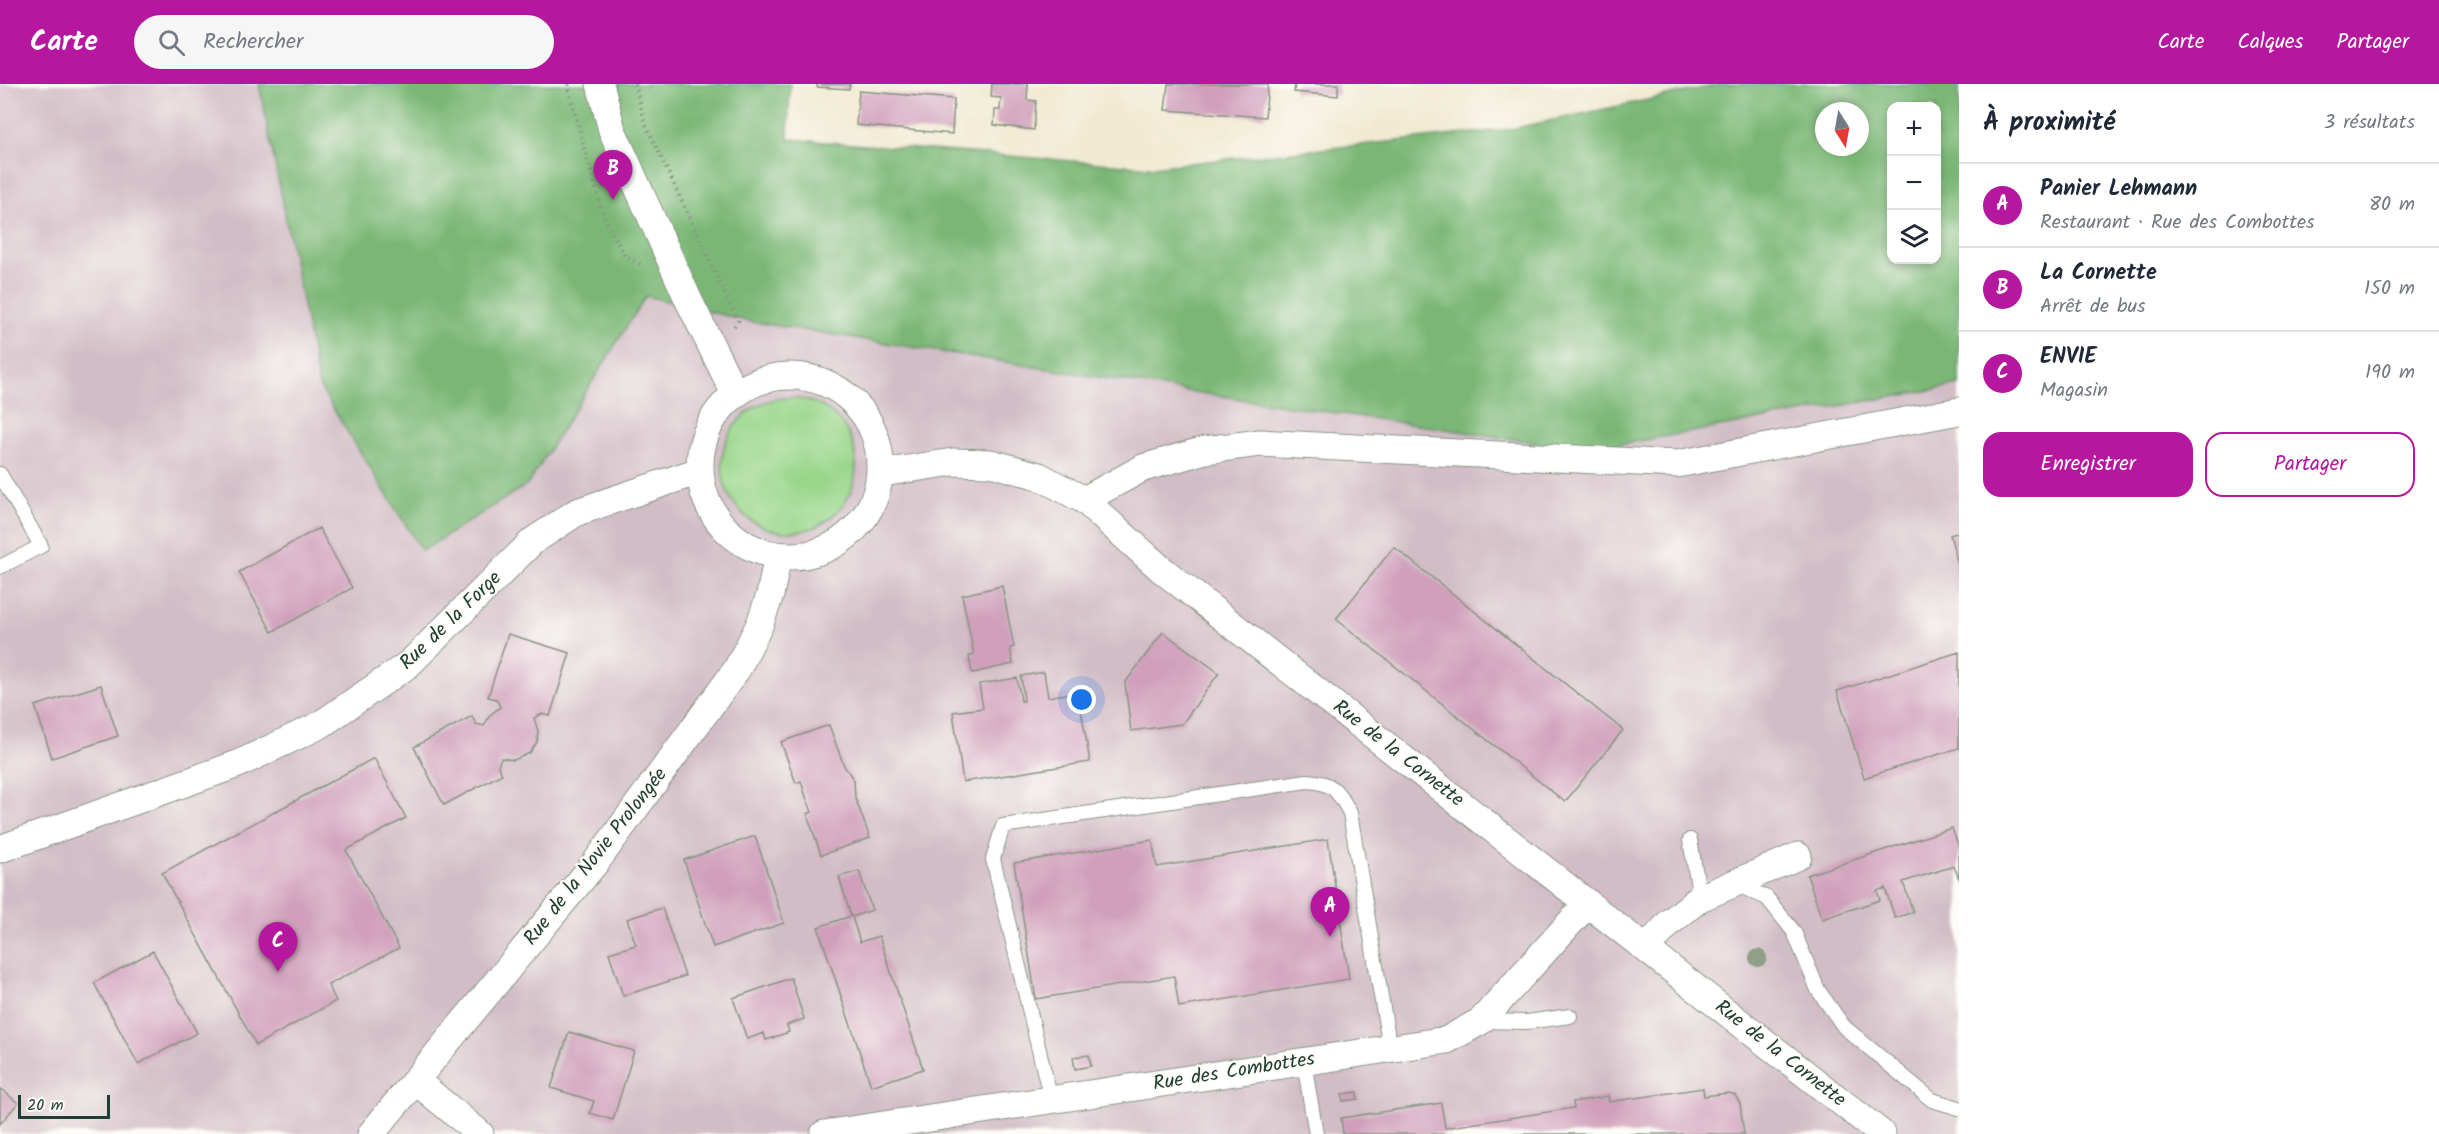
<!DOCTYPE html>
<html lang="fr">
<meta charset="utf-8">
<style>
:root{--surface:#fff;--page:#f6f6f7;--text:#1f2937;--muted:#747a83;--line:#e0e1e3;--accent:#b5179e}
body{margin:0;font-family:Kalam,sans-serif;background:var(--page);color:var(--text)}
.controls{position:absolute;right:18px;top:18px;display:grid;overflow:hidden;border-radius:12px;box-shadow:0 3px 9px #0003}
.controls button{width:54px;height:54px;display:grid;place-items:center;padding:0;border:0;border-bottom:2px solid var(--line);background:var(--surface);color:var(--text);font:30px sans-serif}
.compass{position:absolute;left:1815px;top:18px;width:54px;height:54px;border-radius:50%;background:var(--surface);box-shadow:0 3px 9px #0003;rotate:169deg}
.scale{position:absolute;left:18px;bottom:15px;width:92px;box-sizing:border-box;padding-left:6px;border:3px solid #1f3d34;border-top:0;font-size:16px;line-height:21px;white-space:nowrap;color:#1f3d34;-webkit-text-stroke:4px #fdfcf7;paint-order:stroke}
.you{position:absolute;left:1082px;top:616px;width:21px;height:21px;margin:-15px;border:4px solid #fff;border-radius:50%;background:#1a73e8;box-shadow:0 0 0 9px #1a73e833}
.badge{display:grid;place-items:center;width:39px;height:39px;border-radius:50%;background:var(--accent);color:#fff;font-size:20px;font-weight:700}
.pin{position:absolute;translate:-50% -50px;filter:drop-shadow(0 2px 3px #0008)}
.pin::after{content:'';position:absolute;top:32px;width:21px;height:18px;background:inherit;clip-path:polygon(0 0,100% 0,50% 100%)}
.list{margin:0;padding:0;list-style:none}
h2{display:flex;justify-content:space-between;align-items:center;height:78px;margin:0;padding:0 24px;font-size:26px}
h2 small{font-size:20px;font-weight:400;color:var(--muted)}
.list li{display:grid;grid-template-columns:39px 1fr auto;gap:18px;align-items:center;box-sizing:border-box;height:84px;padding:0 24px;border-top:2px solid var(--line)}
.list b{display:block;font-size:22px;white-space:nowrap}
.list p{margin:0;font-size:20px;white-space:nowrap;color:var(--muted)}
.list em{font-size:20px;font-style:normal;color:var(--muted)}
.actions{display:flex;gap:12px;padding:18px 24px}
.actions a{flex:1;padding:14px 0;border:2px solid var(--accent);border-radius:18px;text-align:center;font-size:21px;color:var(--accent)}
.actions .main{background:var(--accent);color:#fff}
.icon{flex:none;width:33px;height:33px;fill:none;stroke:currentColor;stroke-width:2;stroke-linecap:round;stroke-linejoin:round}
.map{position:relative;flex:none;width:1959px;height:1050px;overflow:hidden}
header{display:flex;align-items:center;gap:36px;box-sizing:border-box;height:84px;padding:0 30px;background:var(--accent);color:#fff}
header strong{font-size:28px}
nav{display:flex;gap:33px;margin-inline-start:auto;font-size:21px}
.search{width:420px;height:54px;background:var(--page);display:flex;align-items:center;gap:15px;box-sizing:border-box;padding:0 21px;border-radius:33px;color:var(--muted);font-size:22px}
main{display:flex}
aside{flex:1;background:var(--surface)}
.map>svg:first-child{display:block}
.industrial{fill:#d2bdc6}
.green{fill:#99d68a;stroke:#5c8a5f;stroke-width:1.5}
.forest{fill:#7ab776;stroke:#4c7a55;stroke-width:1.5;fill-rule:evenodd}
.building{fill:#d0a0bb}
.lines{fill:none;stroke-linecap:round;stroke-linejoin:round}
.lane-casing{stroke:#889483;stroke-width:16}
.street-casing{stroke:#889483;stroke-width:29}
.path{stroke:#889483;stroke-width:4;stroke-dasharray:1.5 4.5;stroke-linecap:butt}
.lane{stroke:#fff;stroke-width:14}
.street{stroke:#fff;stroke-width:27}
.tree{fill:#8fa087}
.labels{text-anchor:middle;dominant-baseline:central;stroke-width:4.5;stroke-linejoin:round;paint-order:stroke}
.street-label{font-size:20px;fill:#1f3d34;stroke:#fdfcf7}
</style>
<header>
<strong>Carte</strong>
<div class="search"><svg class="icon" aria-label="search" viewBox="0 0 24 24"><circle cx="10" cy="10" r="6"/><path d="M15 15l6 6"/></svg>Rechercher</div>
<nav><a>Carte</a><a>Calques</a><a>Partager</a></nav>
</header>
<main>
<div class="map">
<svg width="1959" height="1050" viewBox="0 0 1959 1050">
<rect width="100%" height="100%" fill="#fdfcf7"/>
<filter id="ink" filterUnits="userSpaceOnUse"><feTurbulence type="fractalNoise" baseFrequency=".0167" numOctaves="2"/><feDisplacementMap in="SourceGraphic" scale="12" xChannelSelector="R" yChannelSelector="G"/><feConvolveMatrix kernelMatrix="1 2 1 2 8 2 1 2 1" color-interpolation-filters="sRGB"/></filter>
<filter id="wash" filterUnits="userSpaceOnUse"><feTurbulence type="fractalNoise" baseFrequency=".008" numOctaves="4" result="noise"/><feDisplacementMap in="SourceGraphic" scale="24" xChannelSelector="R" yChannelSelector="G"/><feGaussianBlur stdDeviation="1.35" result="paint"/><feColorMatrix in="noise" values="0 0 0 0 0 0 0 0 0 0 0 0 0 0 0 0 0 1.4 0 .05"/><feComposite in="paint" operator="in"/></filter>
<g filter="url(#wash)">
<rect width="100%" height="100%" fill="#f1ead2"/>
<path class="industrial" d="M0,0h259l60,302 209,98 118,-188 101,25 445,71 396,58 371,-65v749h-1959z"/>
<path class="green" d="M722 381a67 67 0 1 1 134 0a67 67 0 1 1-134 0Z"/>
<path class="forest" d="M259,0h531l-2,55 363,28 360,-38 211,-45h237v301l-371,65 -395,-58 -446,-71 -101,-25 -118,188 -106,67 -103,-165zM1892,22h44v154h-44zM1824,27h36v36h-36z"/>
<g id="blocks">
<path class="building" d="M817,0h33l-1,5 -32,-2z
M992,0h36l-1,16 9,1 -2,29 -40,-5 1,-15h5l1,-12 -10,-1z
M1168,0h100l-3,33 -100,-7z
M1295,0h43v12l-44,-4z
M859,7l95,8 -2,35 -96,-9z
M319,444l33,60 -80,44 -33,-60z
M1959,448v32h-1l-8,-29z
M1394,463l229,183 -58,72 -229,-183z
M1002,502l12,61 -4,1 3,16 -41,9 -3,-17 5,-2 -12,-59z
M1163,548l56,41 -37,51 -51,7 -6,-48z
M508,550l62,19 -20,63 -8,-2 -8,4 4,13 -1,11 -7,11 -16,7 -13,-2 -3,8 4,8 -58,31 -30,-58 58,-31 4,8 8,2 6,-11 10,-8 -4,-8 -8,-2z
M1959,568v96l-95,30 -27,-87z
M1044,588l4,25 30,-5 12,70 -127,20 -10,-70 30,-4 -4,-24 38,-6 4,23h3l-3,-25z
M101,601l17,51 -66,22 -17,-52z
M829,641l15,41 10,14 1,17 15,41 -49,17 -14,-41 5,-2 -6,-15 -5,-16 -5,2 -15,-41z
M374,674l32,60 -60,32 53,98 -71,37 8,16 -80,44 -94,-172z
M1952,744l7,20v31l-5,-13 -51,16 10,30 -18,6 -10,-30 -8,3 3,9 -58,19 -15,-44z
M755,752l29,87 -71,24 -29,-87z
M1328,755l21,140 -170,28 -5,-31 -138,23 -22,-136 138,-23 5,27z
M859,787l13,39 -20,7 8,25 19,-6 44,133 -52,17 -53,-159 33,-11 -12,-39z
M662,824l23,68 -62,20 -14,-43 27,-8 -9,-26z
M153,867l44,82 -59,31 -44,-81z
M791,894l13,41 -17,6 2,7 -23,8 -2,-7 -17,6 -14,-41z
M569,948l65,19 -21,69 -23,-7 4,-12 -43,-13z
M1089,971l2,11 -16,3 -2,-12z
M0,1004l18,15 -18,21z
M1703,1004l1,8 25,-3 6,2 5,9 4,30h-401l-2,-16 100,-15 4,25 129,-20 -1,-6 35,-6 1,6z
M1357,1008l1,7 -15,2 -1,-7z"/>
</g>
</g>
<g filter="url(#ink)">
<use href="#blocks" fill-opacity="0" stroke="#889483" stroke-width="1.5"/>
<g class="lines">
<g class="lane-casing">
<path id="lane" d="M0,390l41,72 -41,21
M1690,756l10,58
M1736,800l31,14 27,34 24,58 26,37 88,73 27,8
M1483,937l44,1 43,-6
M1304,978l12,72
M1051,1016l-58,-241 10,-33 304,-45c26,1 32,11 43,32l40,236"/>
</g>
<g class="street-casing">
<path id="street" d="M600,0l12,46 77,171 46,93
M700 382a90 90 0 1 1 180 0a90 90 0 1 1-180 0Z
M882,389l71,-11 38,1 48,13 45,24 77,69 721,565
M1084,416l59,-32 62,-18 55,-7 417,21 282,-53
M0,765l238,-85 82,-39 89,-61 124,-123 44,-29 122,-41
M1646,865l23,-26 31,-25 98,-42
M416,997l64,53
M371,1050l225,-272 141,-193 22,-43 11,-31 8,-39
M824,1050l623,-94 34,-19 107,-118"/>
</g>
<path class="path" d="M569,0l-1,4 35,128 22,40 15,8
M635,0l10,39 93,198 -5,7"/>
<use href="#lane" class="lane"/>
<use href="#street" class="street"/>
</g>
<circle class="tree" cx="1758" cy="874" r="9"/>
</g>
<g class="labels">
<g class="street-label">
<text transform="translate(451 537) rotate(-44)">Rue de la Forge</text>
<text transform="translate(1398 670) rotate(38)">Rue de la Cornette</text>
<text transform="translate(596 773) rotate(-52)">Rue de la Novie Prolongée</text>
<text transform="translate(1780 970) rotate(38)">Rue de la Cornette</text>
<text transform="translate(1234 988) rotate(-9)">Rue des Combottes</text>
</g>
</g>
</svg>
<div class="controls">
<button>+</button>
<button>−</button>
<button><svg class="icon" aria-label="layers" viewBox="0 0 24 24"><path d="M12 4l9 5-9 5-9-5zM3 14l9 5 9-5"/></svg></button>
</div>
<svg class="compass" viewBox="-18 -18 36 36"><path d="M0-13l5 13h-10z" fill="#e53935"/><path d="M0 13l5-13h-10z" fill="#747a83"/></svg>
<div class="scale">20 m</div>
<div class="you"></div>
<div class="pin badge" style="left:1330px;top:853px">A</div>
<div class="pin badge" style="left:613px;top:116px">B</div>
<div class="pin badge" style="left:278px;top:888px">C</div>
</div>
<aside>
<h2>À proximité<small>3 résultats</small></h2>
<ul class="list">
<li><span class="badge">A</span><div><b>Panier Lehmann</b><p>Restaurant · Rue des Combottes</p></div><em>80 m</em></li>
<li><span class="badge">B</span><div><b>La Cornette</b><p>Arrêt de bus</p></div><em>150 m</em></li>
<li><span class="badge">C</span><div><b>ENVIE</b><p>Magasin</p></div><em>190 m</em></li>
</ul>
<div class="actions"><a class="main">Enregistrer</a><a>Partager</a></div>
</aside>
</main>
